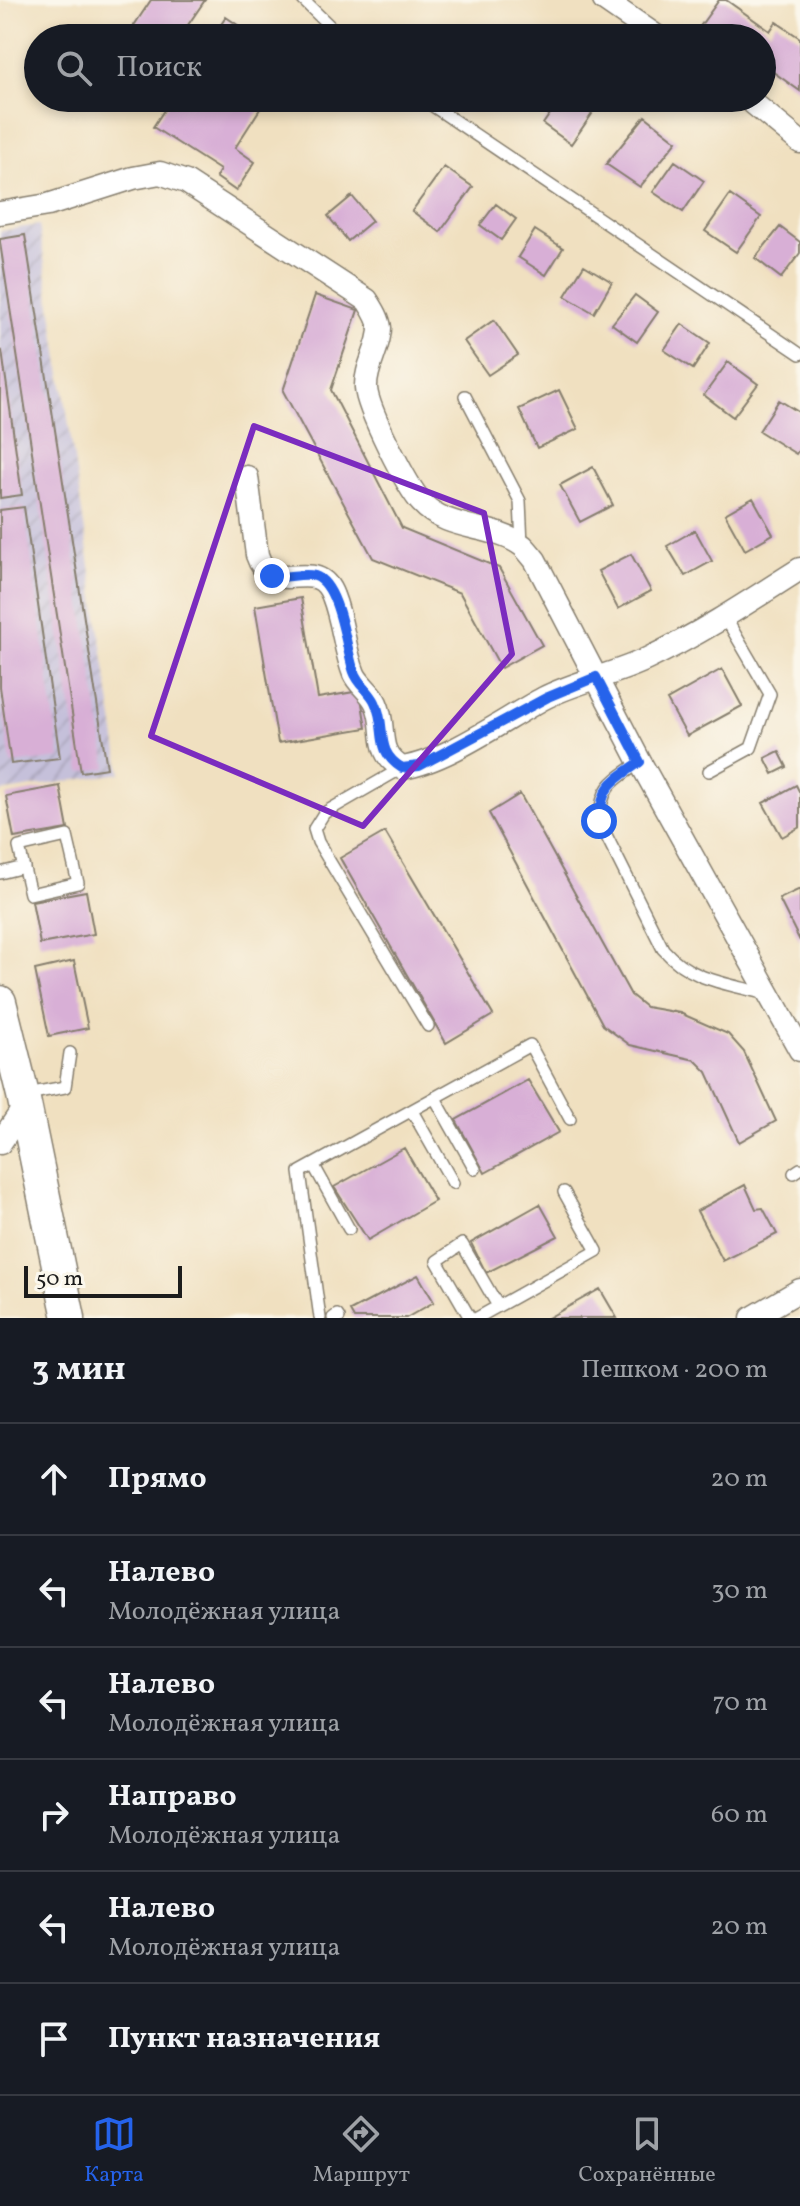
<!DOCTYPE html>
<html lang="ru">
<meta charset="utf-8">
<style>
:root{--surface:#171b24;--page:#20242c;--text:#f1f3f6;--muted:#9ea1a6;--line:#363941;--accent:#2563eb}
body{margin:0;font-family:Vollkorn,serif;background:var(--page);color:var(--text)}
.scale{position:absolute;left:24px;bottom:20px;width:158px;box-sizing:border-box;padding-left:8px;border:4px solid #1c1c1c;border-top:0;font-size:22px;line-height:28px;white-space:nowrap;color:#1c1c1c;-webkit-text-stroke:6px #fbf7ec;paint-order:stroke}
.stop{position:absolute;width:24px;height:24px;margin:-18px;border:6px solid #2563eb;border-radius:50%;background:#fff}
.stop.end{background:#2563eb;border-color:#fff;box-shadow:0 2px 8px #0008}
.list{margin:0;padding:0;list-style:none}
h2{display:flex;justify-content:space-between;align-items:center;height:104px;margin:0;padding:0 32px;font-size:34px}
h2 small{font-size:26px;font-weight:400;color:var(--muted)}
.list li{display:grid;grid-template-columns:52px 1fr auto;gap:24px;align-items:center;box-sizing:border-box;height:112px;padding:0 32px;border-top:2px solid var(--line)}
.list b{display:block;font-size:30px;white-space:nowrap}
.list p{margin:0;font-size:26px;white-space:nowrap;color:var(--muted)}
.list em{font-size:26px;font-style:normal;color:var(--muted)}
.icon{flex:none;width:44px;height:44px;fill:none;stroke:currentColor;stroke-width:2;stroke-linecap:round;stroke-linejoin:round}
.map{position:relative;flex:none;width:800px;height:1318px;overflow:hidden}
.search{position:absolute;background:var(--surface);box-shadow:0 4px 12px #0003;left:24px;right:24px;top:24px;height:88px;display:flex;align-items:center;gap:20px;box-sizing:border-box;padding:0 28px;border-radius:44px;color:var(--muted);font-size:30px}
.sheet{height:776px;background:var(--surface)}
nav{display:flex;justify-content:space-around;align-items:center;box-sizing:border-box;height:112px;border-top:2px solid var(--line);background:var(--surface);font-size:22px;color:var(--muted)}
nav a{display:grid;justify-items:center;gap:4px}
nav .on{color:var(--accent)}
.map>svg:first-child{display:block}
.industrial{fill:url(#industrial-furrows)}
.building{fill:#d8afd6}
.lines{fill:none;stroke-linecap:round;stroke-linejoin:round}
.lane-casing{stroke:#867e6e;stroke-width:14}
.street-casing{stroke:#867e6e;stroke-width:25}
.secondary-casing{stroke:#867e6e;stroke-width:35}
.lane{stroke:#fff;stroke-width:11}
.street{stroke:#fff;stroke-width:22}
.secondary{stroke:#fff;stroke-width:32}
.route{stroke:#2563eb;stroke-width:10}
.marked{fill:none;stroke:#7b2cbf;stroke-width:6;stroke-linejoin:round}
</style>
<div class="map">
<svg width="800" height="1318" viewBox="0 0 800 1318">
<defs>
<pattern id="industrial-furrows" width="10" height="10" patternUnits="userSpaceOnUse" patternTransform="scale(2)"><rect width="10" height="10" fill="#c5c0da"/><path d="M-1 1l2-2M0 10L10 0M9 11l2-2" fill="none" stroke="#a9a4ba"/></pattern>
</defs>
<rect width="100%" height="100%" fill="#fbf7ec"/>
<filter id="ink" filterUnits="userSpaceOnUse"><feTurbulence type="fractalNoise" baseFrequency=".0125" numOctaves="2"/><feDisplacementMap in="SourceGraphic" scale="16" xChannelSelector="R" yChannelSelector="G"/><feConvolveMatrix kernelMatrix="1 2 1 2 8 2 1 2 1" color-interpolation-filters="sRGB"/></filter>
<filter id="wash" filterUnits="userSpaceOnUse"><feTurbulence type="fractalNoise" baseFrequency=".006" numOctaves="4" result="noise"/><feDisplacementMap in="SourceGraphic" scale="32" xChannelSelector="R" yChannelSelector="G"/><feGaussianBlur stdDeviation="1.8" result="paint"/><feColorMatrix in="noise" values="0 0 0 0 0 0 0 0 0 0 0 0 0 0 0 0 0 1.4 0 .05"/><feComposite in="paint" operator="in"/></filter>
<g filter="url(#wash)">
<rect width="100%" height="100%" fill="#f0e0c0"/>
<path class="industrial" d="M39,225l82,548 -121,19v-561z"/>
<g id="blocks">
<path class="building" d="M151,0h54l-26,38h-49l-3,-2z
M719,0h7l44,31 6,-9 24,16v53l-38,-27v-26h-57l-9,-6z
M226,17l31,21h-45z
M172,98h95l-32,50 20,14 -19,29 -20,-14 4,-7 -67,-43z
M561,98h7l24,16 -21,30 -28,-20z
M645,116l32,25 -37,46 -34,-23z
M675,161l29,20 -21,31 -30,-20z
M444,167l29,20 -33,45 -28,-21z
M730,195l31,22 -25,35 -31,-21z
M352,196l20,25 -24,20 -20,-25z
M496,204l20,15 -15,21 -21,-15z
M780,227l20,15v11l-19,25 -26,-20z
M535,230l28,18 -17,27 -28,-18z
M25,235l82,533 -26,4 -81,-529v-4z
M584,265l28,17 -18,31 -29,-17z
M315,295l43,15 -27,80 71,138 97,40 43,77 -41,23 -41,-75 -87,-35 -90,-167z
M635,295l23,17 -21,30 -25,-18z
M494,320l24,35 -30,20 -24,-34z
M682,324l28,19 -17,26 -29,-19z
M2,351l20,144 -22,3v-146z
M728,362l30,22 -25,33 -29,-22z
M559,390l19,39 -41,19 -18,-39z
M779,400l21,13v35l-4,6 -37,-23z
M593,467l20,38 -33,17 -20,-37z
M753,498l20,36 -28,16 -20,-36z
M24,507l36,251 -49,6 -11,-77v-177z
M695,530l17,31 -27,15 -18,-30z
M631,554l20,37 -33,18 -20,-38z
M301,598l17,100 42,-7 6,37 -88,15 -23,-137z
M722,669l20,37 -55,30 -20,-36z
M779,751l8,16 -14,7 -8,-16z
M796,785l4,8v34l-18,10 -19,-34z
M60,786l8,43 -54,9 -8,-42z
M520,794l111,201 15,12 34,6 48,21 16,18 32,69 -37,21 -32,-70 -12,-12 -65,-15 -27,-20 -114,-212z
M385,832l108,183 -47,28 -106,-185z
M800,889v52l-21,-42z
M86,891l8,43 -54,10 -8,-43z
M74,961l14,67 -39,8 -14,-66z
M528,1080l31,52 -74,41 -29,-53z
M404,1148l31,53 -67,39 -34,-53z
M745,1185l11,24 7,-1 14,26 -54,27 -26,-50z
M540,1204l18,32 -72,37 -15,-30z
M418,1275l16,27 -28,16h-52l-4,-7z
M600,1289l17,29h-69z"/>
</g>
</g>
<g filter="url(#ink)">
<use href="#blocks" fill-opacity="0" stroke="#867e6e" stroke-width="2"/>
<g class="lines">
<g class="lane-casing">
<path id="lane" d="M303,0l39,38
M421,98l379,256
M465,396l55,105 2,44
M640,762c-28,20 -38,22 -41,59l64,128c28,32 63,34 103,45
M402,768l-78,45 -10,16 4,13 110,184
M709,771l42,-23 19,-54 -45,-77
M67,836l11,47 -48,11 -11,-47z
M0,873l24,-6
M27,1094l38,-7 5,-34
M435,1098l40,71
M412,1111l41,72
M314,1166l35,63
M794,1173l6,-4
M320,1318l-20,-146 230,-127 40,74
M333,1318l4,-3 2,3
M470,1318l-33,-57 25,-17 36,62
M477,1318l120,-67 -33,-59"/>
</g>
<g class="street-casing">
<path id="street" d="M604,0l55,38
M747,98l53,44
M0,213l48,-8 85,-27 27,-5 26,9 181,118c5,8 12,18 13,28 0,20 -15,39 -14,60 1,20 41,99 56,115 25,28 72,21 101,43 4,4 8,9 12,14l105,202 160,288
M247,477l10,78c16,47 60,-3 76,41 10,25 11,53 21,78 5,11 17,18 22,29 12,26 -3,48 26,65 45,-7 101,-48 142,-70 33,-17 70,-23 103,-39 53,-25 103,-58 153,-90
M0,1143l25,-37
M752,1318l48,-28"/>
</g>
<g class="secondary-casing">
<path id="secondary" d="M0,1002l23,93 46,223"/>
</g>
<use href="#lane" class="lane"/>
<use href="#street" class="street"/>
<use href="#secondary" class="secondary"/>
</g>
</g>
<g class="lines" filter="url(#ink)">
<path class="route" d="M272,576c14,3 31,-4 43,0 25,8 31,74 39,96 4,12 16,19 21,30 13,27 -2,48 27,66l17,-2 129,-69 48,-20 44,85c-28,20 -38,22 -41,59"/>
</g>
<path class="marked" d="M254,426l230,87 28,141 -149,172 -212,-90z"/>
</svg>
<div class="scale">50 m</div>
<div class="stop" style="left:599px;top:821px"></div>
<div class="stop end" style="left:272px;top:576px"></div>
<div class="search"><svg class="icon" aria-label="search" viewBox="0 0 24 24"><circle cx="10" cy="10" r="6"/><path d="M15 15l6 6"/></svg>Поиск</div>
</div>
<section class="sheet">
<h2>3 мин<small>Пешком · 200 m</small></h2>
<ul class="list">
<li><svg class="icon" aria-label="ahead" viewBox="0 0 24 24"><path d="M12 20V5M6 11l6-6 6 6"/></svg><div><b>Прямо</b></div><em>20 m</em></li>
<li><svg class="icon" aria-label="left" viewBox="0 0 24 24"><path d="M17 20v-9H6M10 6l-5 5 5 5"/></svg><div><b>Налево</b><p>Молодёжная улица</p></div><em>30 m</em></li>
<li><svg class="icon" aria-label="left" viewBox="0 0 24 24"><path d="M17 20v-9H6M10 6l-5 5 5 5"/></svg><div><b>Налево</b><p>Молодёжная улица</p></div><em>70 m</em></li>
<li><svg class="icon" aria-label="right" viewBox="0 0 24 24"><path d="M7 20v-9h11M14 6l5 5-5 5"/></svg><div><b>Направо</b><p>Молодёжная улица</p></div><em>60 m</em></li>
<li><svg class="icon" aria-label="left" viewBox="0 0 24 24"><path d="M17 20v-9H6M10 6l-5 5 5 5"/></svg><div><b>Налево</b><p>Молодёжная улица</p></div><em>20 m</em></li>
<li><svg class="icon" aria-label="arrive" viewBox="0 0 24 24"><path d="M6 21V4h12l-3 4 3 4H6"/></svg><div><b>Пункт назначения</b></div></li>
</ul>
</section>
<nav>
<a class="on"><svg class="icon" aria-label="map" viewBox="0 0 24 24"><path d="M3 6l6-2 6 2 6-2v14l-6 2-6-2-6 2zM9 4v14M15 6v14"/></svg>Карта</a>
<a><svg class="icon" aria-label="directions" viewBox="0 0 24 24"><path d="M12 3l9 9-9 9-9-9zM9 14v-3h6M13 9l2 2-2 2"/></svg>Маршрут</a>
<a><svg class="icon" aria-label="saved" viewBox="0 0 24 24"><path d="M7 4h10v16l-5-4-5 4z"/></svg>Сохранённые</a>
</nav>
